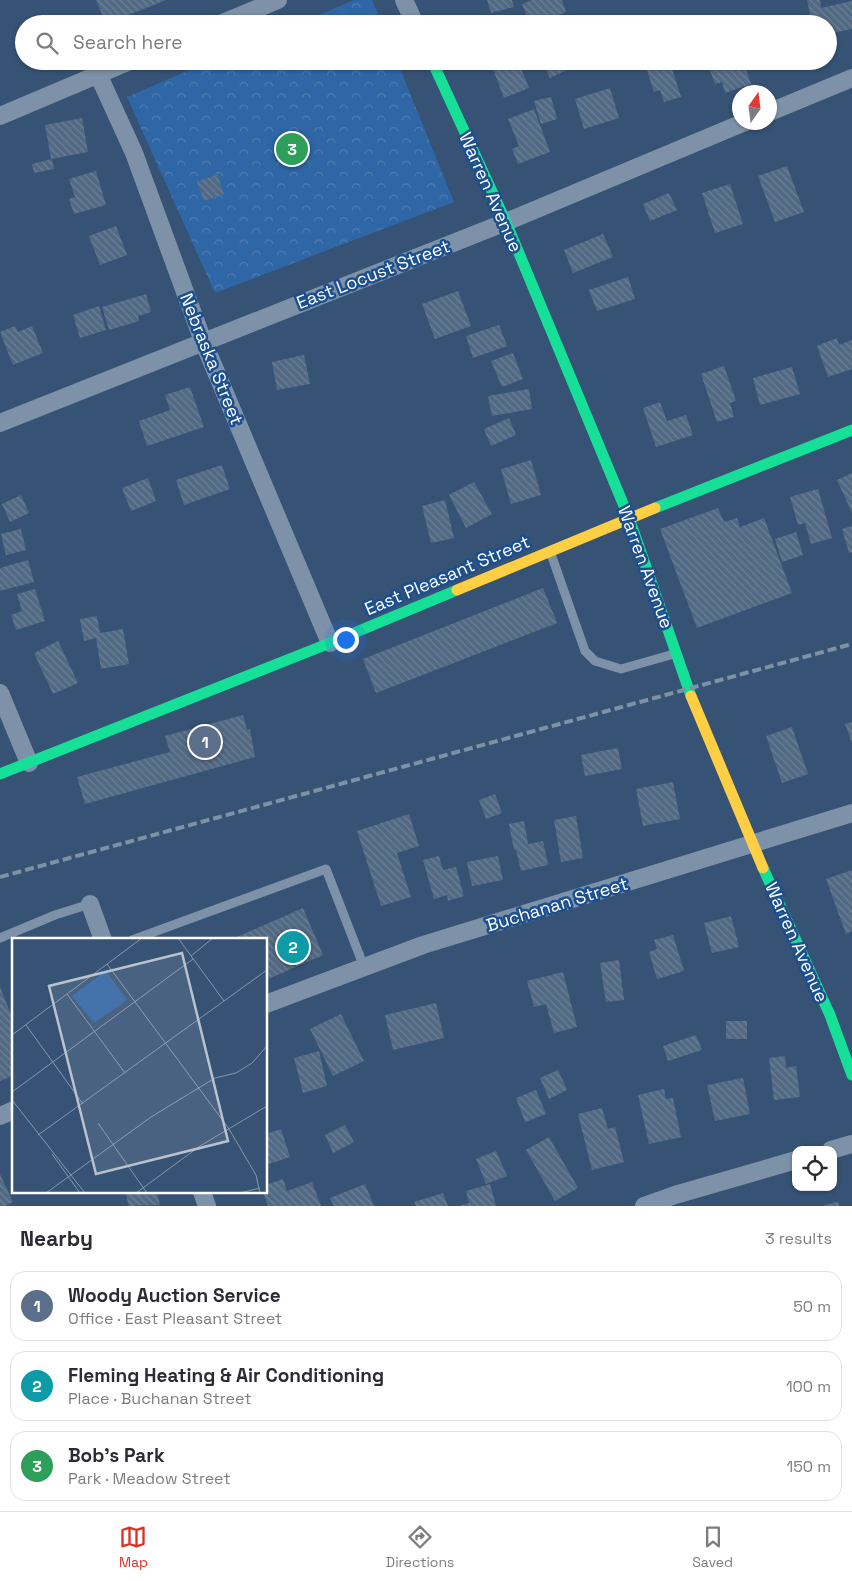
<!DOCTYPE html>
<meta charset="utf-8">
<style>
:root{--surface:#fff;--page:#f2f2f3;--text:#2b2b33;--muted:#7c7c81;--line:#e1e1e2;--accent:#d93025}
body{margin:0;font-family:"Space Grotesk",sans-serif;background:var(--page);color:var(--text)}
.controls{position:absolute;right:15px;bottom:15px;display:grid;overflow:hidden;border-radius:10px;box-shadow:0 1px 4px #0004}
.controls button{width:45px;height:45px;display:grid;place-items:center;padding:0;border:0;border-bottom:1px solid var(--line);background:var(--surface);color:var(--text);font:25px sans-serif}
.compass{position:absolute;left:732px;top:85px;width:45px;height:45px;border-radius:50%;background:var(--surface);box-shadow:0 1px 4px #0004;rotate:14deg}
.you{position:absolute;left:345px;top:639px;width:18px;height:18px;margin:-12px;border:4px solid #fff;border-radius:50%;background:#1a73e8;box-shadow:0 0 0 8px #1a73e833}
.badge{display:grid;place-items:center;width:32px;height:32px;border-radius:50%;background:var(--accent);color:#fff;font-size:16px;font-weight:700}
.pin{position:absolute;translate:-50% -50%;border:2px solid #fff;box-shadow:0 1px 5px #0006}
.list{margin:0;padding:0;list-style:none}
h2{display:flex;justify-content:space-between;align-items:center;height:65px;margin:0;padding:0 20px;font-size:21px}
h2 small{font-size:16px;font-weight:400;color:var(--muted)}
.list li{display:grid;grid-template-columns:32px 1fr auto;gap:15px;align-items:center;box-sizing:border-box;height:70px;margin:0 10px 10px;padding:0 10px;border:1px solid var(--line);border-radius:15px}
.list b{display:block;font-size:19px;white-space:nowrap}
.list p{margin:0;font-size:16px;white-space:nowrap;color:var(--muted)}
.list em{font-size:16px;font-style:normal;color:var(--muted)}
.icon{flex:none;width:28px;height:28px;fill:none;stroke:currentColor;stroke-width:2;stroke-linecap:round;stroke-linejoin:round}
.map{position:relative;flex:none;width:852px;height:1206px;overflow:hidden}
.search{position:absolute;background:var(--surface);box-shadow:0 1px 4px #0004;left:15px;right:15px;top:15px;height:55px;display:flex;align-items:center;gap:12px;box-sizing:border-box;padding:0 18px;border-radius:28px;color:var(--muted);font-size:19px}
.sheet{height:305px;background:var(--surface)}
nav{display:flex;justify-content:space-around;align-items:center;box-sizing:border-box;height:70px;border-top:1px solid var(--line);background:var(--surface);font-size:14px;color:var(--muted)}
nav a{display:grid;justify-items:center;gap:2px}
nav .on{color:var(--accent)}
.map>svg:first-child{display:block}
.park{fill:url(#park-crowns)}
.building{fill:url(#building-back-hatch)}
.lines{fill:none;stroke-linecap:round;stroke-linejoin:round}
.lane{stroke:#7d92a8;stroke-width:9}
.street{stroke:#7d92a8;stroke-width:18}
.fast{stroke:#16e098;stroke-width:11}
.slow{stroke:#ffcf43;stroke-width:11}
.rail{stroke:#7e92a7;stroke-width:4;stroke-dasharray:9 4;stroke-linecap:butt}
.labels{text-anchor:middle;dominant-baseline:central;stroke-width:5;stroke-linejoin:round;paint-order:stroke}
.street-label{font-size:18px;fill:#fff;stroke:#1b4f8f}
.inset-road{fill:none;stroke:#8697ac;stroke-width:1}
.view{fill:#b9c2ce;fill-opacity:0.15;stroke:#b9c2ce;stroke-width:2.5}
.inset-edge{fill:none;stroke:#fff;stroke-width:2.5}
</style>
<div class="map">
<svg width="852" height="1206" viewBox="0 0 852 1206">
<defs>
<pattern id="park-crowns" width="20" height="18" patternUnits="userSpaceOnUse" patternTransform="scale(1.25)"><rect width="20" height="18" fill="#2f66a5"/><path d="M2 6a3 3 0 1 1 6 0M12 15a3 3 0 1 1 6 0" fill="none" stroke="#4e7db2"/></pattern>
<pattern id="building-back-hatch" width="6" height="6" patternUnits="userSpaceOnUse" patternTransform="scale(1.25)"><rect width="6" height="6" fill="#526984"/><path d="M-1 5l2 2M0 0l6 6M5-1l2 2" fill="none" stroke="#6c8096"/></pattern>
</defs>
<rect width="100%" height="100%" fill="#365274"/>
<path class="park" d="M354,0h18l10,24h-84z
M210,61h187l57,141 -239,91 -88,-196z"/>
<path class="building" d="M96,0h70l-60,24z
M487,0h25l2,7 -23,6z
M532,0h30l4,12 -29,12h-7l-8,-20z
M807,0h13l1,8 31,-7v28l-24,5v-10h-16z
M662,15l3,9h-28v-1z
M793,15l4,9h-24z
M499,16l4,8h-21z
M490,61h28l11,27 -25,10z
M542,61h37l1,3 -30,14z
M743,61l8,23 -26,9 -3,-11 -7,2 -8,-22z
M670,62l11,35 -17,5 -4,-12 -6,2 -7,-22z
M610,88l9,30 -35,11 -9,-30z
M551,97l6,22 -16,5 -7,-23z
M534,109l16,43 -32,12 -6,-15 7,-3 -11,-27z
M82,118l6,34 -37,7 -6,-34z
M52,159l2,10 -20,4 -2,-9z
M787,166l17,46 -29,10 -17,-46z
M96,171l10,34 -32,9 -5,-15 6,-2 -6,-18z
M217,174l7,20 -20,7 -7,-19z
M730,184l13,40 -28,9 -13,-40z
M669,193l8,17 -27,11 -7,-17z
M116,226l11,29 -27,10 -11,-29z
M603,234l10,23 -40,16 -9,-23z
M628,277l7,22 -38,12 -8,-21z
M458,291l13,35 -36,13 -13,-35z
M146,294l5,18 -13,4 1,5 -30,9 -7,-23z
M99,306l7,24 -26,8 -7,-23z
M499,325l8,21 -34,12 -7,-22z
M15,326l3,6 14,-6 11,27 -30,12 -13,-33z
M837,338l2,7 13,-5v29l-24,8 -11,-31z
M513,353l10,26 -21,8 -11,-26z
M304,355l6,29 -33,6 -5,-28z
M724,366l12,35 -6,2 4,14 -17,5 -16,-48z
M792,367l8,27 -40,11 -7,-27z
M190,387l14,40 -57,19 -8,-25 31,-11 -5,-15z
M529,389l3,20 -40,7 -4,-20z
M660,402l7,19 19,-6 7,20 -37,12 -13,-39z
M509,418l7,17 -25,11 -7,-17z
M531,460l10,35 -30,9 -10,-35z
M222,465l8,24 -46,16 -8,-25z
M852,473v40l-15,-33z
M148,478l8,23 -25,10 -9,-23z
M474,482l18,32 -26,14 -17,-33z
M818,489l14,49 -21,6 -6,-21 -7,2 -8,-28z
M21,495l8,18 -19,9 -8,-18z
M445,500l9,38 -23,5 -9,-37z
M718,508l6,14 13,-4 3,9 24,-9 28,75 -95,35 -37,-99z
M852,526v26l-3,1 -7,-24z
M21,529l5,21 -20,5 -5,-21z
M796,532l7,23 -21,7 -7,-23z
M28,560l6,22 -34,9v-23z
M543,588l14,35 -181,70 -13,-34z
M35,589l10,32 -29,9 -5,-15 11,-4 -5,-17z
M97,616l3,17 23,-4 6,35 -28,5 -5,-31 -12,3 -4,-22z
M58,641l20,42 -25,11 -19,-41z
M243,715l4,15 3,-1 5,28 -170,47 -8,-27 93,-25 -5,-16z
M852,722v21l-7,-19z
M792,727l16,47 -26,9 -16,-47z
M618,748l4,21 -37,7 -4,-21z
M673,782l7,37 -37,7 -7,-37z
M495,794l7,19 -16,6 -7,-19z
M409,814l10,32 -22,7 14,44 -30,9 -24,-75z
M576,816l7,42 -22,4 -7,-42z
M524,821l4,23 15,-3 5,24 -27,6 -5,-21h-2l-5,-26z
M439,856l4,14 13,-3 8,29 -16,5 -1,-6 -13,4 -11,-39z
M498,856l5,24 -31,6 -5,-24z
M852,870v61l-6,3 -20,-55z
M303,908l20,47 -57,25v-40h-36z
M731,916l8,31 -27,6 -8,-30z
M673,935l11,36 -27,8 -8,-27 8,-3 -3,-9z
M619,960l5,40 -18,2 -6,-39z
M563,972l14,55 -23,6 -8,-29 -12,3 -7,-26z
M0,987l12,30 2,-1v59l-14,6z
M436,1003l8,35 -51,12 -8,-35z
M341,1014l23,47 -31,15 -23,-47z
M726,1021h21v18h-21z
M696,1035l6,15 -34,11 -5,-15z
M319,1051l8,35 -24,7 -9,-35z
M785,1056l1,12 10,-2 4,31 -26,3 -5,-42z
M558,1070l9,20 -18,9 -9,-21z
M743,1078l7,36 -35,7 -8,-36z
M664,1089l2,10 7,-1 8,39 -32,7 -11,-49z
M536,1090l10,24 -21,8 -9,-24z
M602,1108l6,21 7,-2 9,35 -32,8 -14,-56z
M345,1125l9,17 -21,11 -8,-18z
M281,1129l9,28 -24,8v-31z
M549,1137l29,51 -23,13 -29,-51z
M496,1151l11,25 -21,8 -10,-25z
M0,1174l13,28 -8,4h-5z
M283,1179l4,12 25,-9 9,24h-53l-5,-14h3v-7z
M365,1184l9,22h-40l-4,-8z
M490,1184l6,22h-37l10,-3 -3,-12z
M125,1192h32l3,13 -31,1z
M443,1193l5,13h-32l-2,-4z
M838,1202l1,4h-15v-1z"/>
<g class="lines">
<path class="lane" d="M551,554l34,97 10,10 26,8 53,-15
M0,938l55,-23 35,-11
M132,940l194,-71 38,98"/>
<path class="street" d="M404,0l11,24
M220,24l58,-24
M98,74l36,79 69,188 127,302
M770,112l82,-34
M0,116l130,-55
M0,423l506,-201 239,-100
M0,693l29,70
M90,904l13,36
M266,1004l157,-59 429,-132
M0,1116l14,-6
M831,1150l21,-6
M202,1192l5,14
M644,1206l31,-11 121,-35"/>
<path class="fast" d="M432,61l74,161 123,296 62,178
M655,508l197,-78
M0,774l330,-131 127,-53
M763,868l67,147 22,60"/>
<path class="slow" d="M457,590l198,-82
M691,696l72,172"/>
<path class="rail" d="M0,877l852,-233"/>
</g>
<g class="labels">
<g class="street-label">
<text transform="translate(491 192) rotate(66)">Warren Avenue</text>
<text transform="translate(373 274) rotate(-21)">East Locust Street</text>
<text transform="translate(212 359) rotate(68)">Nebraska Street</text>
<text transform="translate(646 567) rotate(70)">Warren Avenue</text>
<text transform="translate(447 575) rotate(-23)">East Pleasant Street</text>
<text transform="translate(557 904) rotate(-17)">Buchanan Street</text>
<text transform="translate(797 942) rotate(66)">Warren Avenue</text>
</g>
</g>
<g transform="translate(12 938)">
<rect width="255" height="255" fill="#365274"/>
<path d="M94,33l21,29 -33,23 -22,-27z" fill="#2f66a5"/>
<path class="inset-road" d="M166,0l46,63M179,18l22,-18M95,26l122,165 27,46 4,18M55,56l58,79M14,87l57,79M0,97l130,-97M0,154l181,-133M0,162l73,93M86,185l49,70M26,197l229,-165M40,216l28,39M34,255l105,-76 64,-39 21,-5 16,-10 15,-17M124,255l64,-47 67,-40M228,255l20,-5"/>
<path class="view" d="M170,15l46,188 -132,33 -47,-188z"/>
<rect width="255" height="255" class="inset-edge"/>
</g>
</svg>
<div class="controls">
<button><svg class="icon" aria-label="locate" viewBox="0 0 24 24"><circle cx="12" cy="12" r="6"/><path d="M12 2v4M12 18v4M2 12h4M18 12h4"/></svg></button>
</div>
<svg class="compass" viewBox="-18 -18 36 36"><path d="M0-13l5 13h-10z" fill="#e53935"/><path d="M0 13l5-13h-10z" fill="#7c7c81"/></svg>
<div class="you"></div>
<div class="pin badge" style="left:205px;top:742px;background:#5c6f8a">1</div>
<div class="pin badge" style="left:293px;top:947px;background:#0f9aa8">2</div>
<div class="pin badge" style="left:292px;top:149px;background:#2e9e5b">3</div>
<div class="search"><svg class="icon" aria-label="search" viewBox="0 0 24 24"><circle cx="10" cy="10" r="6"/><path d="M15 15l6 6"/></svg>Search here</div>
</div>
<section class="sheet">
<h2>Nearby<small>3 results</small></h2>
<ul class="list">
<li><span class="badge" style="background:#5c6f8a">1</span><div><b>Woody Auction Service</b><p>Office · East Pleasant Street</p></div><em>50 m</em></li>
<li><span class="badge" style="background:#0f9aa8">2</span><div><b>Fleming Heating &amp; Air Conditioning</b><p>Place · Buchanan Street</p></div><em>100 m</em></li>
<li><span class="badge" style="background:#2e9e5b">3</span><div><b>Bob's Park</b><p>Park · Meadow Street</p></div><em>150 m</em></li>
</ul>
</section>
<nav>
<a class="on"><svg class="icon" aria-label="map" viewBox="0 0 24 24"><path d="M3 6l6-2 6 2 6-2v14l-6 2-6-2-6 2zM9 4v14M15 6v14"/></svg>Map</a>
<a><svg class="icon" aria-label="directions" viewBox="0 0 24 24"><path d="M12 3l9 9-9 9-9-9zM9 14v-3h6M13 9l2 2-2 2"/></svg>Directions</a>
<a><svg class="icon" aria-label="saved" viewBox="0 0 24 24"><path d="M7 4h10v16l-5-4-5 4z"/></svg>Saved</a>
</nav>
